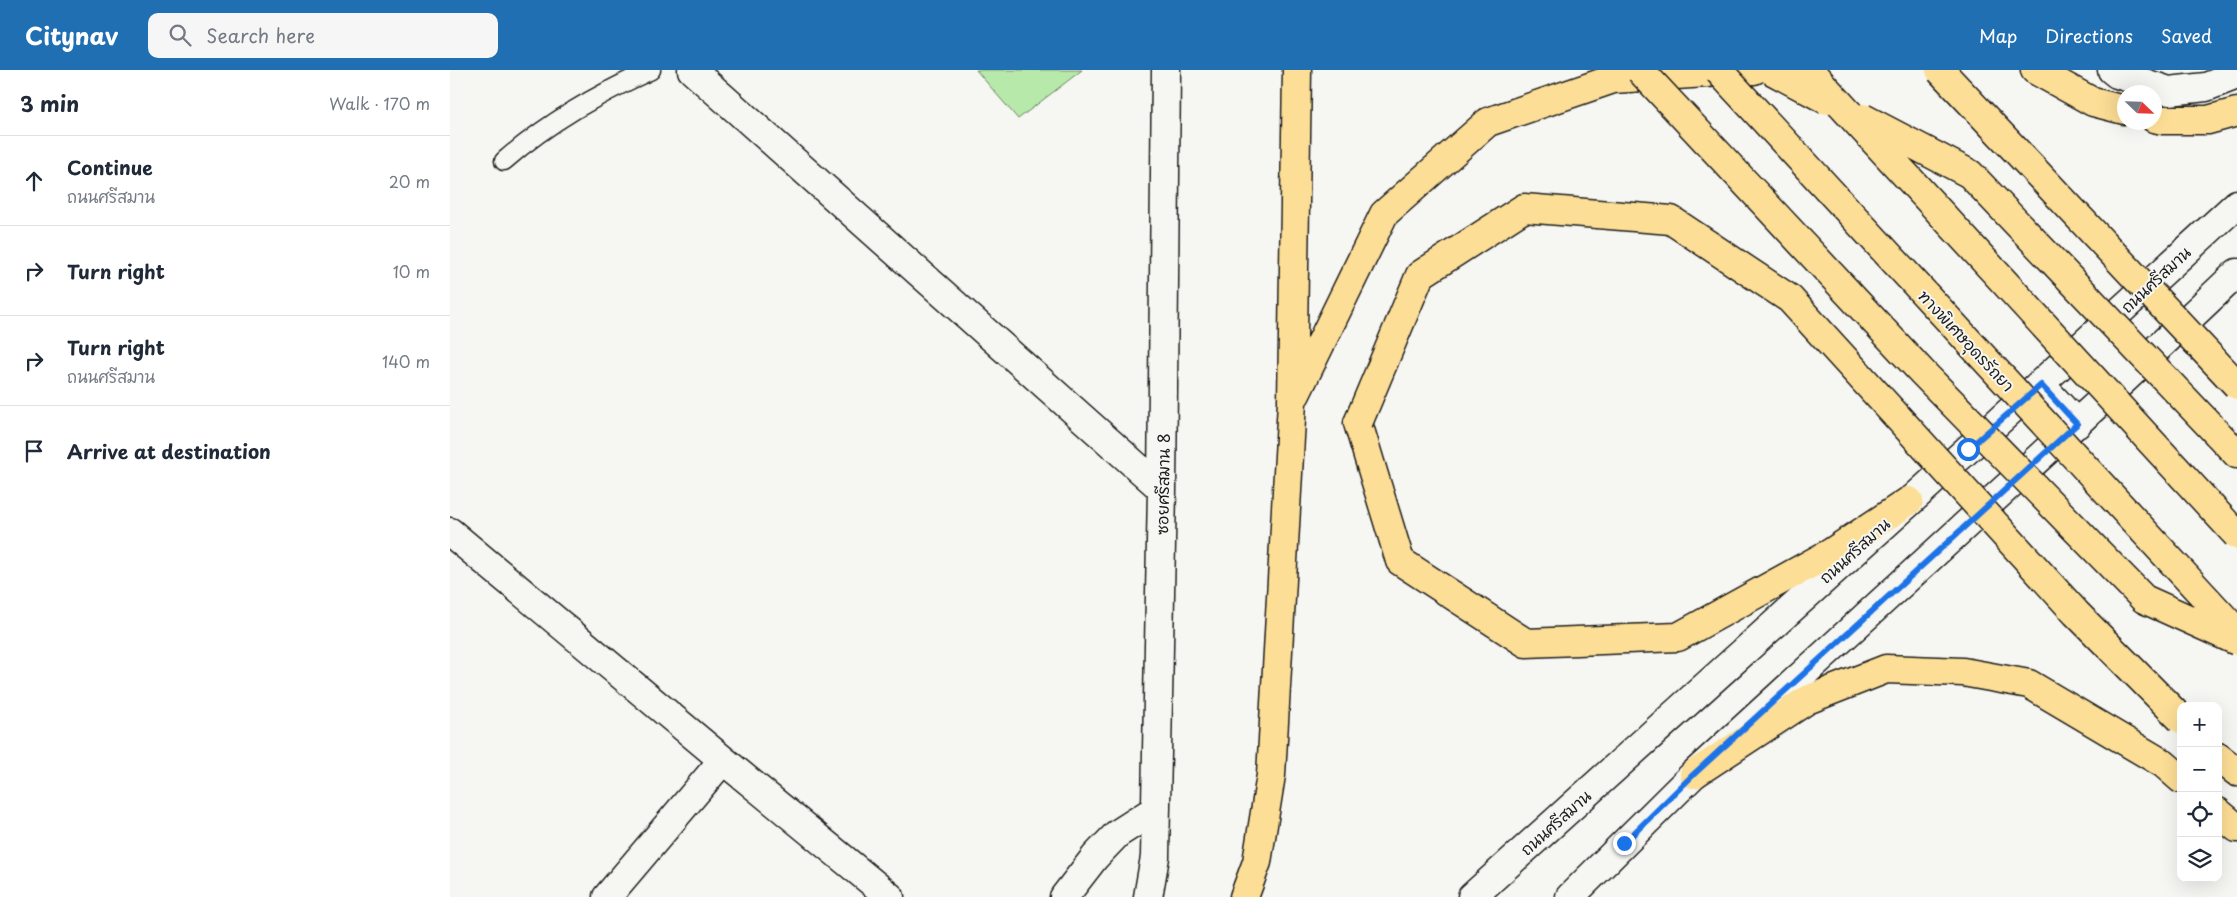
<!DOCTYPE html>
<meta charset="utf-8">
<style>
:root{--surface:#fff;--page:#f6f6f7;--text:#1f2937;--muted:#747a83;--line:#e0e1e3;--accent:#1f6fb2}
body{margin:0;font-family:"Playpen Sans","Playpen Sans Thai",sans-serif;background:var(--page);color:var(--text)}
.controls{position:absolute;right:15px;bottom:15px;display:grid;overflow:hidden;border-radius:10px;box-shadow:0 5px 20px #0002}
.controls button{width:45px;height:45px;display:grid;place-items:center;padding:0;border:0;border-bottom:1px solid var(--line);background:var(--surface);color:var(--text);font:25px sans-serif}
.compass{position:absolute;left:1667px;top:15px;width:45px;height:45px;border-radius:50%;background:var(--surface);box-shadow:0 5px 20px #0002;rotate:113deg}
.stop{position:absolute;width:15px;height:15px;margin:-11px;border:4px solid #1a73e8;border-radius:50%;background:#fff}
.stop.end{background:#1a73e8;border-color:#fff;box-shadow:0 1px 5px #0008}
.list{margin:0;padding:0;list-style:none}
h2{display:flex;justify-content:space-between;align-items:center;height:65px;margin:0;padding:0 20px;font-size:21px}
h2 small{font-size:16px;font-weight:400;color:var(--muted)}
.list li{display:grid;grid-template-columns:32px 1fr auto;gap:15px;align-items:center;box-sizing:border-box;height:90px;padding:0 20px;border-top:1px solid var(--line)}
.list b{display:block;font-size:19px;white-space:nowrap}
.list p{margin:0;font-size:16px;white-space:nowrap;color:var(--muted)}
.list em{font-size:16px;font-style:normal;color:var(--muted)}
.icon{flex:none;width:28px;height:28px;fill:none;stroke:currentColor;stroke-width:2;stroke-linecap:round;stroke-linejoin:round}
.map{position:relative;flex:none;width:1787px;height:827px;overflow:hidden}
header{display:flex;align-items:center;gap:30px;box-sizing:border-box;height:70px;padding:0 25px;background:var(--accent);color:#fff}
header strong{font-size:24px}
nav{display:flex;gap:28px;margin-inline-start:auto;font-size:18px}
.search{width:350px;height:45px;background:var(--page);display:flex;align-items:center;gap:12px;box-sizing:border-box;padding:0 18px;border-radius:10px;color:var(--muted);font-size:19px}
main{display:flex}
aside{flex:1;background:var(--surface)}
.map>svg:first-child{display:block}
.green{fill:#b7eaaa;stroke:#6a8363}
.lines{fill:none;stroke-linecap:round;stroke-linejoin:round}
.lane-casing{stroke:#1c1c1c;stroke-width:21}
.street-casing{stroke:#1c1c1c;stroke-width:31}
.secondary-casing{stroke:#1c1c1c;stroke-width:31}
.highway-casing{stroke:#1c1c1c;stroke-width:31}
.lane{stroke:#f6f6f2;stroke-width:18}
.street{stroke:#f6f6f2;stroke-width:28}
.secondary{stroke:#f6f6f2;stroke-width:28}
.highway{stroke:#fdde96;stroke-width:28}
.highway-bridge-casing{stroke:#1c1c1c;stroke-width:31;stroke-linecap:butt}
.highway-bridge{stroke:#fdde96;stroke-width:28}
.route{stroke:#1a73e8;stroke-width:6}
.labels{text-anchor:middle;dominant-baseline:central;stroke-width:4;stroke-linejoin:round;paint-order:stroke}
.street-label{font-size:16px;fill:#1c1c1c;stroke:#f6f6f2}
</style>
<header>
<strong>Citynav</strong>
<div class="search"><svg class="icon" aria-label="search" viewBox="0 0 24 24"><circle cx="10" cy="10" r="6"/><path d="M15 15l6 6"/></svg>Search here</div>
<nav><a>Map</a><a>Directions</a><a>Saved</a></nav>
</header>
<main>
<aside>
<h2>3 min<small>Walk · 170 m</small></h2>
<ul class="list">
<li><svg class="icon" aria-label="ahead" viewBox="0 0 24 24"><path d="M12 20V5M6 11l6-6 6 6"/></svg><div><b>Continue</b><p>ถนนศรีสมาน</p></div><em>20 m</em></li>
<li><svg class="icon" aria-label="right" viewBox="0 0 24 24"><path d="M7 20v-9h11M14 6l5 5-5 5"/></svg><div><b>Turn right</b></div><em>10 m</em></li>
<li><svg class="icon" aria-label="right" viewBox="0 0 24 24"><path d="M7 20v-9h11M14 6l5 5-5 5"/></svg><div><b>Turn right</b><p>ถนนศรีสมาน</p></div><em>140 m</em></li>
<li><svg class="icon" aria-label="arrive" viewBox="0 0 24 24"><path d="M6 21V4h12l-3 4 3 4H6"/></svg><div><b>Arrive at destination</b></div></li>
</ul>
</aside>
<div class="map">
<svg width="1787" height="827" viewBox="0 0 1787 827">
<rect width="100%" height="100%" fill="#f6f6f2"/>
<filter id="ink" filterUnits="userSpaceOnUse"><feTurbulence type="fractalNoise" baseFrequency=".02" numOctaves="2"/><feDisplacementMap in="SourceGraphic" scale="10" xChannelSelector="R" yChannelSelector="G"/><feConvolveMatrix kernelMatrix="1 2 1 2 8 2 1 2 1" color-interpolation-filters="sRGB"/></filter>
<g filter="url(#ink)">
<path class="green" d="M526,0h106l-64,49z"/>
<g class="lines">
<g class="lane-casing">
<path id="lane" d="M54,91c46,-40 93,-66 147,-91"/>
</g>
<g class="street-casing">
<path id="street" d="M242,0l470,419
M1662,0l5,4 52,17 37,-4 31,-12
M0,462l273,228 167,137
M157,827l116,-137
M614,827l31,-40 22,-23 39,-25
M698,827l7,-40 7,-368 4,-419"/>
</g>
<g class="secondary-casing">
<path id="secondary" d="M1641,268l36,39
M1591,315l36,39
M1022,827c255,-231 512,-460 765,-693
M1120,827l124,-123 433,-397 110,-104"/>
</g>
<g class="highway-casing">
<path id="highway" d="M1585,0l58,32 31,8
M1704,48l8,2h46l29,-8
M846,324l88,-180 104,-92 125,-43 141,-9
M908,353l42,138 126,82 152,-6 154,-85 77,-51
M1767,363l20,21
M1768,687l19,15
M1244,704l113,-74 79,-31 77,3 66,12 135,80 17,15
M1768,742l19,16
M794,827l13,-35 14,-87 21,-373 5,-332"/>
</g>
<use href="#lane" class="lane"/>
<use href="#street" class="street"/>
<use href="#secondary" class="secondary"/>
<use href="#highway" class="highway"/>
<g class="highway-bridge-casing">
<path id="highway-bridge" d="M1190,0l282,302 222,227 93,42
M1268,0l519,562
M1321,0l56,30
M1359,0l428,465
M1490,0l297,315
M1413,48l107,56 247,259
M908,353l62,-148 104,-67 147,12 119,79 286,314 105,106"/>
</g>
<use href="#highway-bridge" class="highway-bridge"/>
</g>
</g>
<g class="lines" filter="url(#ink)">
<path class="route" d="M1174,773l70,-69 383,-350 -36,-39 -73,64"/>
</g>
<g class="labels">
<g class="street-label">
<text transform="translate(1705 209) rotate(-43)">ถนนศรีสมาน</text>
<text transform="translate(1517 270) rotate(47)">ทางพิเศษอุดรรัถยา</text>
<text transform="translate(712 414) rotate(-89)">ซอยศรีสมาน 8</text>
<text transform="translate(1404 480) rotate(-42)">ถนนศรีสมาน</text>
<text transform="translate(1105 752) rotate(-42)">ถนนศรีสมาน</text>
</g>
</g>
</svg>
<div class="controls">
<button>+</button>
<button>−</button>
<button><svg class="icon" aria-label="locate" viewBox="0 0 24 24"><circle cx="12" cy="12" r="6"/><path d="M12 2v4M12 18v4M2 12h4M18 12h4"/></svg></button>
<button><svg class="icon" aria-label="layers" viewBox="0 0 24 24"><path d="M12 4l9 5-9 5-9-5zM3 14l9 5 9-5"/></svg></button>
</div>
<svg class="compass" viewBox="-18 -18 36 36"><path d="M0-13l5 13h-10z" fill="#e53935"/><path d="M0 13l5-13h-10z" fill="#747a83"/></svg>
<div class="stop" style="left:1518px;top:379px"></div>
<div class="stop end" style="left:1174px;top:773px"></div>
</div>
</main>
